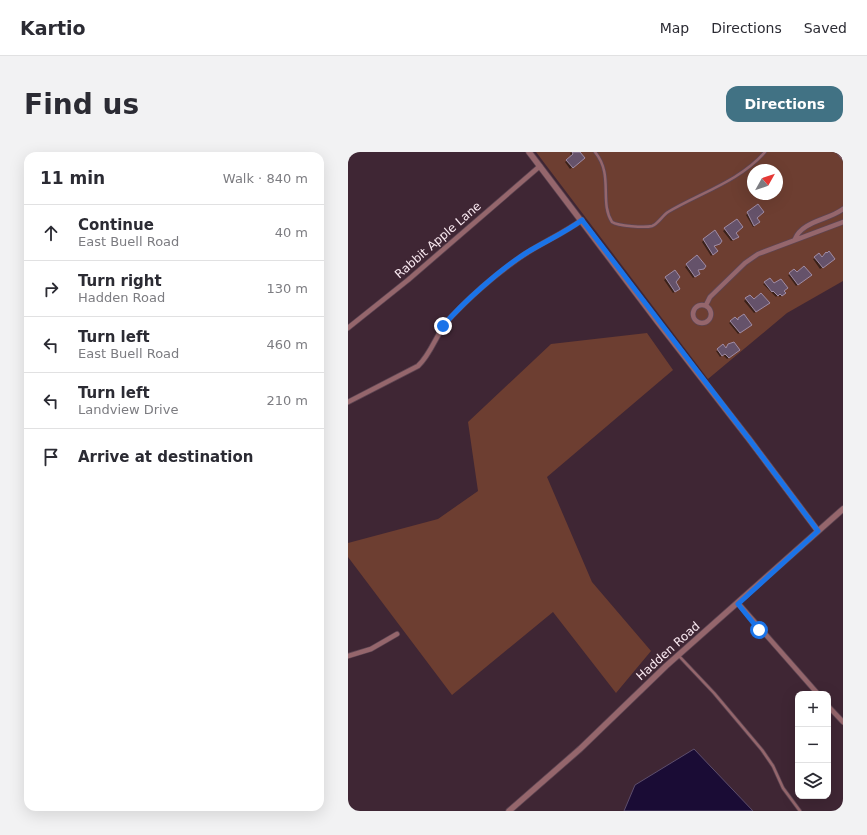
<!DOCTYPE html>
<meta charset="utf-8">
<style>
:root{--surface:#fff;--page:#f2f2f3;--text:#2b2b33;--muted:#7c7c81;--line:#e1e1e2;--accent:#417284}
body{margin:0;font-family:"DejaVu Sans",sans-serif;background:var(--page);color:var(--text)}
.controls{position:absolute;right:12px;bottom:12px;display:grid;overflow:hidden;border-radius:8px;box-shadow:0 4px 16px #0002}
.controls button{width:36px;height:36px;display:grid;place-items:center;padding:0;border:0;border-bottom:1px solid var(--line);background:var(--surface);color:var(--text);font:20px sans-serif}
.compass{position:absolute;left:399px;top:12px;width:36px;height:36px;border-radius:50%;background:var(--surface);box-shadow:0 4px 16px #0002;rotate:50deg}
.stop{position:absolute;width:12px;height:12px;margin:-9px;border:3px solid #1a73e8;border-radius:50%;background:#fff}
.stop.end{background:#1a73e8;border-color:#fff;box-shadow:0 1px 4px #0008}
.list{margin:0;padding:0;list-style:none}
h2{display:flex;justify-content:space-between;align-items:center;height:52px;margin:0;padding:0 16px;font-size:17px}
h2 small{font-size:13px;font-weight:400;color:var(--muted)}
.list li{display:grid;grid-template-columns:26px 1fr auto;gap:12px;align-items:center;box-sizing:border-box;height:56px;padding:0 16px;border-top:1px solid var(--line)}
.list b{display:block;font-size:15px;white-space:nowrap}
.list p{margin:0;font-size:13px;white-space:nowrap;color:var(--muted)}
.list em{font-size:13px;font-style:normal;color:var(--muted)}
.icon{flex:none;width:22px;height:22px;fill:none;stroke:currentColor;stroke-width:2;stroke-linecap:round;stroke-linejoin:round}
.map{position:relative;flex:none;width:495px;height:659px;overflow:hidden;border-radius:12px}
header{display:flex;align-items:center;gap:24px;box-sizing:border-box;height:56px;padding:0 20px;background:var(--surface);border-bottom:1px solid var(--line)}
header strong{font-size:19px}
nav{display:flex;gap:22px;margin-inline-start:auto;font-size:14px}
.intro{display:flex;align-items:center;justify-content:space-between;box-sizing:border-box;height:96px;padding:0 24px}
h1{margin:0;font-size:28px}
.button{padding:10px 18px;border-radius:12px;background:var(--accent);color:#fff;font-size:14px;font-weight:700}
main{display:flex;gap:24px;padding:0 24px}
aside{flex:1;background:var(--surface);border-radius:12px;box-shadow:0 4px 16px #0002}
.map>svg:first-child{display:block}
.green{fill:#6d3e31;fill-rule:evenodd}
.water{fill:#1a0c35;stroke:#5d4e6d}
.shadow{fill:#0007}
.building{fill:#65526a;stroke:#a08ca5}
.lines{fill:none;stroke-linecap:round;stroke-linejoin:round}
.service-casing{stroke:#5d4552;stroke-width:4}
.minor-casing{stroke:#5d4552;stroke-width:6}
.tertiary-casing{stroke:#5d4552;stroke-width:7}
.service{stroke:#95666c;stroke-width:2.5}
.minor{stroke:#95666c;stroke-width:4.5}
.tertiary{stroke:#95666c;stroke-width:5.5}
.route{stroke:#1a73e8;stroke-width:5}
.labels{text-anchor:middle;dominant-baseline:central;stroke-width:3;stroke-linejoin:round;paint-order:stroke}
.street-label{font-size:12px;fill:#fae9f1;stroke:#3f2634}
</style>
<header>
<strong>Kartio</strong>
<nav><a>Map</a><a>Directions</a><a>Saved</a></nav>
</header>
<div class="intro"><h1>Find us</h1><a class="button">Directions</a></div>
<main>
<aside>
<h2>11 min<small>Walk · 840 m</small></h2>
<ul class="list">
<li><svg class="icon" aria-label="ahead" viewBox="0 0 24 24"><path d="M12 20V5M6 11l6-6 6 6"/></svg><div><b>Continue</b><p>East Buell Road</p></div><em>40 m</em></li>
<li><svg class="icon" aria-label="right" viewBox="0 0 24 24"><path d="M7 20v-9h11M14 6l5 5-5 5"/></svg><div><b>Turn right</b><p>Hadden Road</p></div><em>130 m</em></li>
<li><svg class="icon" aria-label="left" viewBox="0 0 24 24"><path d="M17 20v-9H6M10 6l-5 5 5 5"/></svg><div><b>Turn left</b><p>East Buell Road</p></div><em>460 m</em></li>
<li><svg class="icon" aria-label="left" viewBox="0 0 24 24"><path d="M17 20v-9H6M10 6l-5 5 5 5"/></svg><div><b>Turn left</b><p>Landview Drive</p></div><em>210 m</em></li>
<li><svg class="icon" aria-label="arrive" viewBox="0 0 24 24"><path d="M6 21V4h12l-3 4 3 4H6"/></svg><div><b>Arrive at destination</b></div></li>
</ul>
</aside>
<div class="map">
<svg width="495" height="659" viewBox="0 0 495 659">
<rect width="100%" height="100%" fill="#3f2634"/>
<path class="green" d="M188,0h307v129l-56,32 -79,66zM405,18h24v24h-24z
M299,181l26,37 -126,107 45,105 59,69 -35,42 -63,-81 -101,83 -104,-138v-14l90,-24 40,-28 -10,-69 83,-78z"/>
<path class="water" d="M346,597l59,62h-129l11,-26z"/>
<path class="shadow" d="M223,0h8l3,7 -12,10 -5,-7 7,-6 -2,-2z
M409,54l-2,12 4,5 -6,4 -7,-12z
M388,68l-1,13 1,6 -5,2 -8,-10z
M356,88l9,6 2,6 -4,4 -9,-14z
M481,101l3,8 -12,8 -7,-10z
M349,104l6,13 -6,2v4l-4,3 -8,-11z
M327,119l-1,11 3,8 -4,3 -9,-13z
M449,121l12,3 -13,10 -8,-11z
M417,131l9,1 10,9 -4,4 -2,-2 -2,2 -13,-13z
M411,142l10,9 -15,10 -10,-12 2,-2 8,1z
M387,166l2,3 2,-2 10,7 -11,8 -9,-11z
M377,197l12,3 -10,7 -4,-4 -3,2 -4,-6z"/>
<path class="building" d="M224,0h8l5,6 -12,10 -7,-8 7,-6z
M410,52l6,8 -7,6 3,4 -6,4 -7,-14z
M389,67l6,8 -7,6 3,4 -6,3 -9,-12z
M367,78l7,11 -2,3 -6,2 4,5 -5,4 -10,-16z
M481,99l6,8 -12,9 -9,-11 5,-4 3,4 4,-5 1,1z
M349,103l9,11 -2,3 -6,1 2,4 -5,3 -9,-13z
M456,114l8,9 -14,10 -9,-12 5,-4 3,3z
M327,118l5,7 -4,5 4,7 -5,3 -10,-15z
M422,126l4,5 7,-4 7,9 -4,3 2,2 -4,3 -2,-2 -2,2 -5,-5 -1,1 -8,-10z
M413,141l9,10 -14,9 -11,-14 5,-3 4,4z
M396,162l8,11 -12,8 -10,-12 5,-4 3,3v-2z
M386,190l6,8 -11,8 -4,-4 -3,2 -5,-7 6,-5 3,4 2,-4z"/>
<g class="lines">
<g class="service-casing">
<path id="service" d="M247,0c19,23 4,50 17,70 6,4 33,6 40,4 6,-2 10,-10 16,-14 32,-19 72,-31 97,-60
M331,504l35,37 48,57 11,16 10,22 17,23"/>
</g>
<g class="minor-casing">
<path id="minor" d="M491,0l4,5
M447,87c7,-18 34,-19 48,-30
M345 162a9 9 0 1 1 18 0a9 9 0 1 1-18 0Z
M358,153l4,-8 35,-34 13,-9 85,-32
M0,176l60,-48 132,-114
M0,250l70,-36c15,-14 19,-36 34,-50 20,-21 43,-41 67,-58 20,-14 42,-23 63,-38
M390,451l80,91
M0,504l23,-7 26,-15
M480,554l15,16"/>
</g>
<g class="tertiary-casing">
<path id="tertiary" d="M181,0l128,169 92,118 69,92
M161,659l71,-62 86,-83 177,-157"/>
</g>
<use href="#service" class="service"/>
<use href="#minor" class="minor"/>
<use href="#tertiary" class="tertiary"/>
</g>
<g class="lines">
<path class="route" d="M95,174c20,-24 61,-60 88,-76 17,-10 35,-18 51,-30l167,219 69,92 -80,73 21,26"/>
</g>
<g class="labels">
<g class="street-label">
<text transform="translate(90 88) rotate(-41)">Rabbit Apple Lane</text>
<text transform="translate(320 499) rotate(-42)">Hadden Road</text>
</g>
</g>
</svg>
<div class="controls">
<button>+</button>
<button>−</button>
<button><svg class="icon" aria-label="layers" viewBox="0 0 24 24"><path d="M12 4l9 5-9 5-9-5zM3 14l9 5 9-5"/></svg></button>
</div>
<svg class="compass" viewBox="-18 -18 36 36"><path d="M0-13l5 13h-10z" fill="#e53935"/><path d="M0 13l5-13h-10z" fill="#7c7c81"/></svg>
<div class="stop" style="left:411px;top:478px"></div>
<div class="stop end" style="left:95px;top:174px"></div>
</div>
</main>
